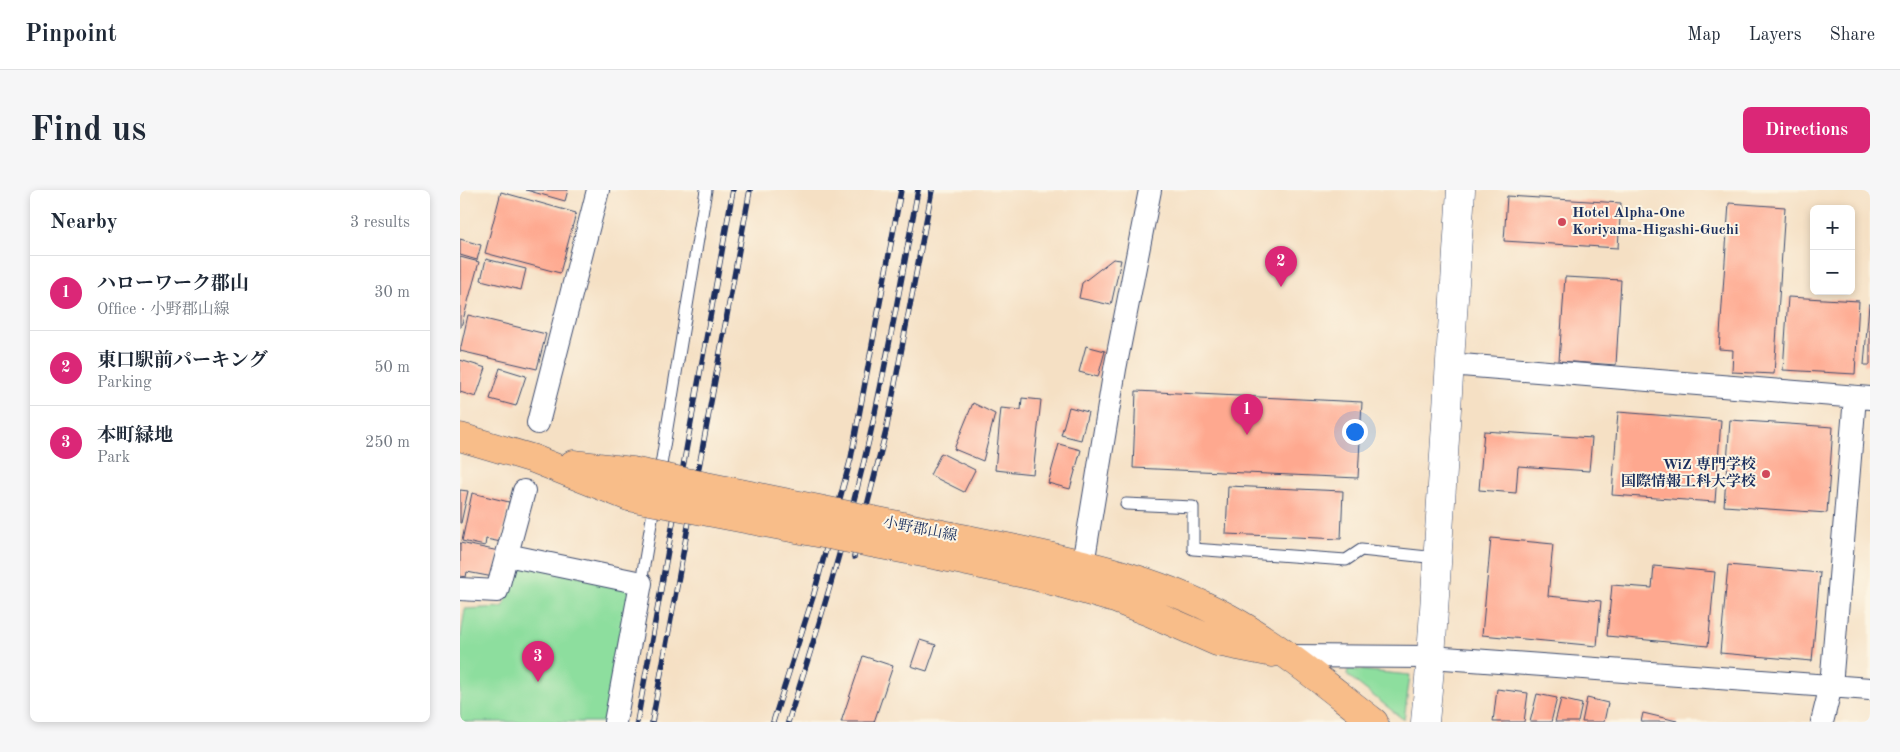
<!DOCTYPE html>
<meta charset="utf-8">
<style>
:root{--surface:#fff;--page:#f6f6f7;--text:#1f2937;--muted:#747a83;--line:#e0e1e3;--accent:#db2777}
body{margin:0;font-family:"Old Standard TT","Noto Serif JP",serif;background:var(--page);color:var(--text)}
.controls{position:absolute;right:15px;top:15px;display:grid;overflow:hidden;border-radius:8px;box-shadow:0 2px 8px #0003}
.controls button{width:45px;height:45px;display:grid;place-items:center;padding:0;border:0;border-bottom:1px solid var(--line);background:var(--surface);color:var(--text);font:25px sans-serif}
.you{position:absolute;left:894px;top:241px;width:18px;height:18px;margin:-12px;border:4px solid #fff;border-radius:50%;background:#1a73e8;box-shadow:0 0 0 8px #1a73e833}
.badge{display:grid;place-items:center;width:32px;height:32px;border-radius:50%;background:var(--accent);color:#fff;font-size:16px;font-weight:700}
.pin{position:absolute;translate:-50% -41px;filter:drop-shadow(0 1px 2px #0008)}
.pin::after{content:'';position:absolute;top:26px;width:18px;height:15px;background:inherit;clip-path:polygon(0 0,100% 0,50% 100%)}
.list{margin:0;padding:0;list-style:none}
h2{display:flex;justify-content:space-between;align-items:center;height:65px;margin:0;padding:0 20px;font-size:21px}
h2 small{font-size:16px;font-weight:400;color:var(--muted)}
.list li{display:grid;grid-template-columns:32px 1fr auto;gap:15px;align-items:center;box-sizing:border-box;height:75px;padding:0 20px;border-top:1px solid var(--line)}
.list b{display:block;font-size:19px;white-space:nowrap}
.list p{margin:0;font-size:16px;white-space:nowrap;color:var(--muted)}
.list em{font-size:16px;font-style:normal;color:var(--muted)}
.map{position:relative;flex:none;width:1410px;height:532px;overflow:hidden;border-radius:8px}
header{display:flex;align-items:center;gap:30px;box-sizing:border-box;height:70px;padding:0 25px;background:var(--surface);border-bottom:1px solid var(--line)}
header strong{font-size:24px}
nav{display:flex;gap:28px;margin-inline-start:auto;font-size:18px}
.intro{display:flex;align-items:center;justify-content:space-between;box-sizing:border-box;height:120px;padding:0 30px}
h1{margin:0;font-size:35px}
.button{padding:12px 22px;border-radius:8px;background:var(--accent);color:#fff;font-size:18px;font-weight:700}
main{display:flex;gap:30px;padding:0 30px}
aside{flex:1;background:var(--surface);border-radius:8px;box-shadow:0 2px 8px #0003}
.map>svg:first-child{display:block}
.green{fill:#8dde9e;stroke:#54867e}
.building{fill:#fea88f}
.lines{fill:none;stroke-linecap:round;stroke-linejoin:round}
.service-casing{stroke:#3c4a6d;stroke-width:13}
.minor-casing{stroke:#3c4a6d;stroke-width:24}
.tertiary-casing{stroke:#3c4a6d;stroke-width:29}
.primary-casing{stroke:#3c4a6d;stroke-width:29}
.service{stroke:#fff;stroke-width:11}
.minor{stroke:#fff;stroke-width:22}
.tertiary{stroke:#fff;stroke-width:28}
.primary{stroke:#f8bd89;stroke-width:28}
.rail-casing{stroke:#1b2f5e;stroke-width:5.5}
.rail{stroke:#fcf5e5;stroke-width:4;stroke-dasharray:11;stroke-linecap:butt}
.primary-bridge-casing{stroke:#3c4a6d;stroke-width:29;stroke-linecap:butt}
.primary-bridge{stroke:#f8bd89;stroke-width:28}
.poi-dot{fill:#d1495b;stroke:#fcf5e5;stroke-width:2}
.labels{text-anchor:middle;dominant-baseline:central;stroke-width:4;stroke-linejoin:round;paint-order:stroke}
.poi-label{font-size:15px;font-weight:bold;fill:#1b2f5e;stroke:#fcf5e5;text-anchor:start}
.street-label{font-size:15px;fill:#1b2f5e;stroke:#fcf5e5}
</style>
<header>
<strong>Pinpoint</strong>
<nav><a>Map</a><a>Layers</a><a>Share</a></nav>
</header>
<div class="intro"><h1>Find us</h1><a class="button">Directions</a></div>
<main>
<aside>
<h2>Nearby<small>3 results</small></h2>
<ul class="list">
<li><span class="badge">1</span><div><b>ハローワーク郡山</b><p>Office · 小野郡山線</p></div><em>30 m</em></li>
<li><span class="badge">2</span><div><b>東口駅前パーキング</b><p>Parking</p></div><em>50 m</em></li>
<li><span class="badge">3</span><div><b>本町緑地</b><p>Park</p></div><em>250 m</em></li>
</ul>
</aside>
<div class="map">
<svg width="1410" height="532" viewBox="0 0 1410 532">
<rect width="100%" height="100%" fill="#fcf5e5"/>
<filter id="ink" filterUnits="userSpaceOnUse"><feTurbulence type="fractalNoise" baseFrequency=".02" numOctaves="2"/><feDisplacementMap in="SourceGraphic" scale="10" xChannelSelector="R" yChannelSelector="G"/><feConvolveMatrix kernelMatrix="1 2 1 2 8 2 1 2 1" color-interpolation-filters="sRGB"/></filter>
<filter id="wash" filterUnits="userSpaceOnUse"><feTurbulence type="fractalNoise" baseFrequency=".0096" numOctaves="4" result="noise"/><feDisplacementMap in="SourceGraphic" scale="20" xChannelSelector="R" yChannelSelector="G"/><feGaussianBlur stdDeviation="1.12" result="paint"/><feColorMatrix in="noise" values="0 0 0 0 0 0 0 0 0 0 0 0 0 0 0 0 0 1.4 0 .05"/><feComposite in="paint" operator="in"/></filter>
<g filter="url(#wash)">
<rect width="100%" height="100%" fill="#f5e0c4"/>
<path class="green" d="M60,373l114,25 -25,134h-149v-81l5,-32 38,-2z
M888,479l62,6 -6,45 -57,-45z"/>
<g id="blocks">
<path class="building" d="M66,0h42l-3,11z
M41,2l75,21 -16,60 -75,-20z
M1047,6l114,7 -3,45 -114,-7z
M1269,13l56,4 -11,167 -42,-2 1,-22 -14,-1z
M0,49l21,6 -4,15 -17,-5z
M0,67l19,5 -18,65h-1z
M26,69l40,10 -5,21 -40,-10z
M653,69l8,1 -10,45 -32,-7 3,-15z
M1105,87l56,3 -5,85 -57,-4z
M1328,107l71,4 -4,73 -72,-4z
M1409,114h1v61h-6z
M8,125l78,19 -9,35 -77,-18z
M626,156l19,5 -7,26 -19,-5z
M0,170l26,8 -10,29 -16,-5z
M40,178l26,8 -10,30 -26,-7z
M676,201l226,11 -4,76 -225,-10z
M562,208l19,2 -8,74 -38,-4 6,-62 20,2z
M513,213l22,11 -12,47 -29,-12z
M609,217l19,5 -7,28 -20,-5z
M1158,222l103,8 -6,82 -103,-7z
M1270,230l103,7 -6,86 -103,-7z
M1024,241l108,7 -3,33 -71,-5 -2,27 -37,-3z
M599,254l22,6 -11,39 -22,-6z
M481,263l34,17 -11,22 -34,-17z
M768,296l115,5 -2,48 -115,-5z
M0,300l8,1 -7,32h-1z
M12,303l37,9 -8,40 -15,-3 -1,7 -23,-5z
M1031,348l62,6 -5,52 53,5 -4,45 -115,-11z
M0,353l39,8 -6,26 -26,-5 -1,5 -6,-1z
M1268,375l92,8 -8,88 -92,-8z
M1194,376l61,6 -7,74 -101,-10 5,-51 40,3z
M460,450l16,5 -9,26 -16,-5z
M403,466l30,10 -19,56h-33z
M1037,499l31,4 -4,29h-31z
M1077,504l20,4 -6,24h-21z
M1127,508l21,5 -4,19h-22z
M1101,509l21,5 -4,18h-23z
M1183,523l34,8v1h-36z"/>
</g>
</g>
<g filter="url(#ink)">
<use href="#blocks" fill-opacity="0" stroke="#3c4a6d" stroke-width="1"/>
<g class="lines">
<g class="service-casing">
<path id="service" d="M199,287l47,-287
M666,314l67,3v42l153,11 15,-10 76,8
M181,393l14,-83"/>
</g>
<g class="minor-casing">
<path id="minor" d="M989,174l421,34
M78,233l60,-233
M47,365l134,28 -26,139
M623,374l32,-195 35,-179
M0,399l37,2 27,-100
M827,466l144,1 439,32
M1362,532l9,-36 24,-289"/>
</g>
<g class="tertiary-casing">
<path id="tertiary" d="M965,532l6,-65 30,-467"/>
</g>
<g class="primary-casing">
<path id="primary" d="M0,247l74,22 95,38
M113,274l59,7
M492,346c93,19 192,35 277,82 51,28 98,68 145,104
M484,367l90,19 43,12 38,11 36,14 66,29 56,11"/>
</g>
<use href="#service" class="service"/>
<use href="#minor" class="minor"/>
<use href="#tertiary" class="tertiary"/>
<use href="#primary" class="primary"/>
<g class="rail-casing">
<path id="rail" d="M394,367l32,-126 46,-241
M177,532l96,-532
M192,532l98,-532
M313,532l40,-125 38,-139 50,-268
M328,532c28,-86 54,-173 76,-261 22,-90 37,-181 54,-271"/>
</g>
<use href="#rail" class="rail"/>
<g class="primary-bridge-casing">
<path id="primary-bridge" d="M172,281l320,65
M169,307l315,60"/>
</g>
<use href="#primary-bridge" class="primary-bridge"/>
</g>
</g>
<g class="poi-dot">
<circle cx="1102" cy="32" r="5"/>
<circle cx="1306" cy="284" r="5"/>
</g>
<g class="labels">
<g class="poi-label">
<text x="1112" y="23">Hotel Alpha-One<tspan x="1112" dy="17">Koriyama-Higashi-Guchi</tspan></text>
<text x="1296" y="275" text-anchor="end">WiZ 専門学校<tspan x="1296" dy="17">国際情報工科大学校</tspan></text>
</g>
<g class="street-label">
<text transform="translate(460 340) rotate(11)">小野郡山線</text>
</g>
</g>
</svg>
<div class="controls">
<button>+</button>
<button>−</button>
</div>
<div class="you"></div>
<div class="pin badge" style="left:787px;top:245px">1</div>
<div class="pin badge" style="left:821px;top:97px">2</div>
<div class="pin badge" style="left:78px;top:492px">3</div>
</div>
</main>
